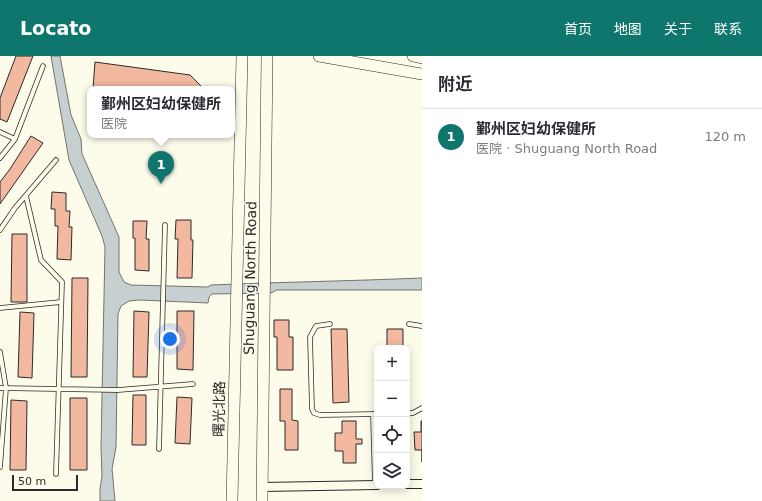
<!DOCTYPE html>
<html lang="zh">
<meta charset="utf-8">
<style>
:root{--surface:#fff;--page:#f2f2f3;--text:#2b2b33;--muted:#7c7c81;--line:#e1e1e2;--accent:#0f766e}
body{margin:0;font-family:"DejaVu Sans","Noto Sans SC",sans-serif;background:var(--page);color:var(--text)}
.controls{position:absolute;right:12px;bottom:12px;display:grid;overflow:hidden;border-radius:8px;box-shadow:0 2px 10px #0003}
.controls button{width:36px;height:36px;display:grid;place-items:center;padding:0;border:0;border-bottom:1px solid var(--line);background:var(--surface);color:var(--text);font:20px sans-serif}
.scale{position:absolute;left:12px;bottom:10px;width:66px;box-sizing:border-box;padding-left:4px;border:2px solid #2b2b2b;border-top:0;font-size:11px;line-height:14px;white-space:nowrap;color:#2b2b2b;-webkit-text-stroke:3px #fdfbea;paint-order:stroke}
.you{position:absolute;left:170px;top:283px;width:14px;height:14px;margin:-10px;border:3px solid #fff;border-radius:50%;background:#1a73e8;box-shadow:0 0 0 6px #1a73e833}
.badge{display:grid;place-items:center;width:26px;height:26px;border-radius:50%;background:var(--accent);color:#fff;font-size:13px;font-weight:700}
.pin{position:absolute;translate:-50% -33px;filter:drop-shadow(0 1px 2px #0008)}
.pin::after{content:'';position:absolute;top:21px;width:14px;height:12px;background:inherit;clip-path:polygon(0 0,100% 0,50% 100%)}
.popup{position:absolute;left:87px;top:30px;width:148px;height:52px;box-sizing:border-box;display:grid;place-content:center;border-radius:8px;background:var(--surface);filter:drop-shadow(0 1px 3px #0005);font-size:13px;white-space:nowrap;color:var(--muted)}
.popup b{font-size:15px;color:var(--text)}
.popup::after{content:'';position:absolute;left:50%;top:100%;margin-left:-8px;border:8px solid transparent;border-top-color:var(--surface)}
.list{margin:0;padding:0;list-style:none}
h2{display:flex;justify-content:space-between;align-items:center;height:52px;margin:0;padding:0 16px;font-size:17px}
h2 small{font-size:13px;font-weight:400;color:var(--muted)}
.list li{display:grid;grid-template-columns:26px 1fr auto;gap:12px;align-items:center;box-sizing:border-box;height:56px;padding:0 16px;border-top:1px solid var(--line)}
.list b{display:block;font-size:15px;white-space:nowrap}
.list p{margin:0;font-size:13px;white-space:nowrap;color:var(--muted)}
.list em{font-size:13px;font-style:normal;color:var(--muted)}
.icon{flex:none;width:22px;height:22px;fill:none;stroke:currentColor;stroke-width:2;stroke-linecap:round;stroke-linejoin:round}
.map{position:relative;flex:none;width:422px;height:445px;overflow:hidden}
header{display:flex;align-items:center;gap:24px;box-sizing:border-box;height:56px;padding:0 20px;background:var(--accent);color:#fff}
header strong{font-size:19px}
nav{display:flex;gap:22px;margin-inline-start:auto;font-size:14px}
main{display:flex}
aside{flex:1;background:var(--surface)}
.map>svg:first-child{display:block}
.water{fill:#c7d0d0;stroke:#74746e}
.building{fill:#f2b8a0;stroke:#2b2b2b}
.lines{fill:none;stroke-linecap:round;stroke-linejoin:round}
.service-casing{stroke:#2b2b2b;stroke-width:5.5}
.minor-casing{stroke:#2b2b2b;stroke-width:10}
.secondary-casing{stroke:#2b2b2b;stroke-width:12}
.service{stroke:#fdfbea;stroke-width:4}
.minor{stroke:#fdfbea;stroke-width:8}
.secondary{stroke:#fdfbea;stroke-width:11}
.labels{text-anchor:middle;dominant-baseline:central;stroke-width:3;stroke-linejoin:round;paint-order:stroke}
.street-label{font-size:14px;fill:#2b2b2b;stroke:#fdfbea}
</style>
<header>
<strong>Locato</strong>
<nav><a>首页</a><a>地图</a><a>关于</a><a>联系</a></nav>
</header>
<main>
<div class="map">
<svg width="422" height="445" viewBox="0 0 422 445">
<rect width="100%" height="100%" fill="#fdfbea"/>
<path class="water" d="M51,0h9l11,59 10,24 1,15 37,83v35l5,10 7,3 77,2 3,-2c71,-3 141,-4 211,-7v12h-145l-6,3 -59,1 -3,3 -1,6 -68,-3 -11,1 -8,5 -3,8 -2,133 -4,22 3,32h-15v-12l2,-13 -1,-29 4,-200 -3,-11 -33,-76z"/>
<path class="building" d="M16,0h17l-26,66 -7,-3v-21z
M95,6l95,13 11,11v3h-108z
M31,80l12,7 -43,61v-22l10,-13z
M52,136l14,1v18h4l-1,16h3l-1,33 -14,-1 1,-33h-3v-17h-4z
M176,164h15v20h2l-1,38h-15l1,-39h-3z
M133,165h14l-1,18h3v32l-14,-1v-32h-2z
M12,178h15v68h-16z
M72,222h16l-1,99h-16z
M134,255l15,1 -2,65h-14z
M177,255h17l-1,59 -16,-1z
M20,256l14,1 -2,65 -14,-1z
M274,264h15v17h4v33h-16v-33h-3z
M331,273h16l2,73 -16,1z
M387,273h16v19h-16z
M280,333h12v31l6,1v29h-13v-29h-5z
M133,339h13v50h-14z
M177,341l15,1 -2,46 -15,-1z
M70,342h17v72h-17z
M11,344l16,1 -1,69h-16z
M342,365h14v18h6v5h-6v19h-13v-12h-8v-18h7z
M421,365h1v41v-12h-7l-1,-18h7z"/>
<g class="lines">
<g class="service-casing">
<path id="service" d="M0,76l15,7
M0,102l15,-19 28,-73
M26,140l15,64 21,22 -6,192
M0,174l15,-22 41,-48
M0,252l61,-6
M330,268l-14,2 -6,11 2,72 2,4 6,2 57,-1
M409,268l13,2
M0,296l6,36 -6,79
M0,332l118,2 75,-6
M407,357h6l9,-5
M373,358l2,71
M159,393l6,-224"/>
</g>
<g class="minor-casing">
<path id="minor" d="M407,428h15
M262,431l115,-2"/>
</g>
<g class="secondary-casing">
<path id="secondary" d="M319,0l103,18
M413,0l9,2
M232,445l10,-445
M262,445l5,-445"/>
</g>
<use href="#service" class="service"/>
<use href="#minor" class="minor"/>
<use href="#secondary" class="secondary"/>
</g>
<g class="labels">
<g class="street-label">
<text transform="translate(250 222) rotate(-89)">Shuguang North Road</text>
<text transform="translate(219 353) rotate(-89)">曙光北路</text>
</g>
</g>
</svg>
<div class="controls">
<button>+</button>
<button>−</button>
<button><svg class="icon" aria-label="locate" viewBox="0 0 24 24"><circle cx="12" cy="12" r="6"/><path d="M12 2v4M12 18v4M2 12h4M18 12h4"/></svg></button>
<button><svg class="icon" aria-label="layers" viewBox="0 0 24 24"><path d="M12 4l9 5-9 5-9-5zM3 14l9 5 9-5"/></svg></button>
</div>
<div class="scale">50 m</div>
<div class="you"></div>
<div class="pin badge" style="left:161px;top:128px">1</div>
<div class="popup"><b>鄞州区妇幼保健所</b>医院</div>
</div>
<aside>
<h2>附近<small></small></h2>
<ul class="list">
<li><span class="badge">1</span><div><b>鄞州区妇幼保健所</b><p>医院 · Shuguang North Road</p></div><em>120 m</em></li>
</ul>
</aside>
</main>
